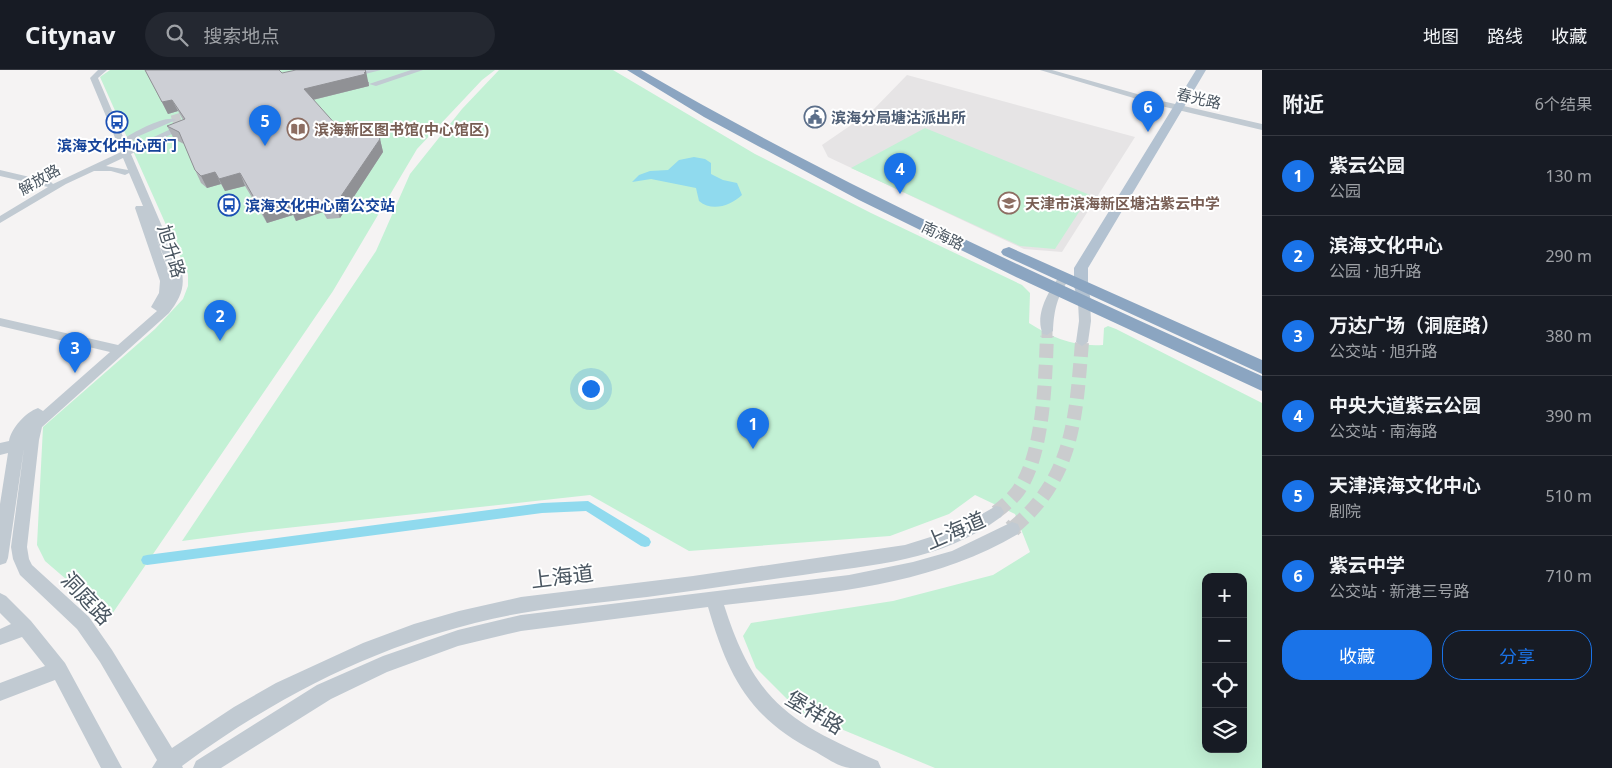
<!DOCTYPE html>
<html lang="zh">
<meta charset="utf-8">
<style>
:root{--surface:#171b24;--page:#242831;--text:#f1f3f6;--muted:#9ea1a6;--line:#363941;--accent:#1a73e8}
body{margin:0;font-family:"Noto Sans","Noto Sans SC",sans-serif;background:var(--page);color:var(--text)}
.controls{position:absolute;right:15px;bottom:15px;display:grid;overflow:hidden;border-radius:10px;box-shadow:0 5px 20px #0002}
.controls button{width:45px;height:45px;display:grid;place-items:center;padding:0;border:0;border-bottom:1px solid var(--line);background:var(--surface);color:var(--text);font:25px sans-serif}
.you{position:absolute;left:590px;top:318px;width:18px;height:18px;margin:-12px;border:4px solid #fff;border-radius:50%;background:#1a73e8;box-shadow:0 0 0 8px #1a73e833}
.badge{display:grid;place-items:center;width:32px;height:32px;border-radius:50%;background:var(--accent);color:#fff;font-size:16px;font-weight:700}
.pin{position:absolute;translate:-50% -41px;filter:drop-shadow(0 1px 2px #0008)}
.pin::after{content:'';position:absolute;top:26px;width:18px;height:15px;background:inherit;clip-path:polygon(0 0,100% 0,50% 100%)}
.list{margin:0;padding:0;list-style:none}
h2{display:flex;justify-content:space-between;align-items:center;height:65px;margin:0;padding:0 20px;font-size:21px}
h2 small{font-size:16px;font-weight:400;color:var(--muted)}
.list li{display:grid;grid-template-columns:32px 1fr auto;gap:15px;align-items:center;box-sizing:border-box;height:80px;padding:0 20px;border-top:1px solid var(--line)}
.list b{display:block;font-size:19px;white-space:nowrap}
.list p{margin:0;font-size:16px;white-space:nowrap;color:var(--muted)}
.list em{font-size:16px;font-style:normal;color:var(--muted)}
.actions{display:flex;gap:10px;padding:15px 20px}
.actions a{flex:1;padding:11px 0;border:1px solid var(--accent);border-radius:20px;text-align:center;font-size:18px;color:var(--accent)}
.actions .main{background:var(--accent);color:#fff}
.icon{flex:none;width:28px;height:28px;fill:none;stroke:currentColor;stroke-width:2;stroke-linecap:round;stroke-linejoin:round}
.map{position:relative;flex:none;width:1262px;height:698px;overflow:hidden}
header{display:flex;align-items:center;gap:30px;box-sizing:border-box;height:70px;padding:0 25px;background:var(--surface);border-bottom:1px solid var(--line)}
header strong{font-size:24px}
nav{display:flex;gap:28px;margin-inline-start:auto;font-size:18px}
.search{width:350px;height:45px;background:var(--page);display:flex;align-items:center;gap:12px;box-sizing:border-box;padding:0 18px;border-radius:28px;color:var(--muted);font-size:19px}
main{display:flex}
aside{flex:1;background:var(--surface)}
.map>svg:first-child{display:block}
.education{fill:#e6e4e5}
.green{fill:#c3f1d5;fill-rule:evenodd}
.water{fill:#90daee}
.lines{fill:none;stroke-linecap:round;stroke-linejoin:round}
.canal{fill:#90daee;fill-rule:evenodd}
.minor-tunnel-far3{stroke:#caccce;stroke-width:9;stroke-dasharray:9 4.5;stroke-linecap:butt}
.minor-tunnel-far2{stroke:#caccce;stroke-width:11;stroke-dasharray:11 5.5;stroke-linecap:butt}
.minor-tunnel-far1{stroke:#caccce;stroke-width:14;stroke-dasharray:14 7;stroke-linecap:butt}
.minor-tunnel{stroke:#caccce;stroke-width:18;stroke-dasharray:18 9;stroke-linecap:butt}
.minor{fill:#c1cad2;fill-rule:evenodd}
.major{fill:#b3c2d1;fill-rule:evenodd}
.highway{fill:#8ba5c1;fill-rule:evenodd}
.wall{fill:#b0b2b7}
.shaded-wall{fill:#909195}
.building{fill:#cdcfd5;stroke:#909195}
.labels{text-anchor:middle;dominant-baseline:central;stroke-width:4;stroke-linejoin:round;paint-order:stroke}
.far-street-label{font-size:15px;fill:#4a5661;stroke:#fff}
.far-service-label{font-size:15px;font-weight:bold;fill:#4e5e75;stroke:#fff;text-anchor:start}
.far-education-label{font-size:15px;font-weight:bold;fill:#785e54;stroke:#fff;text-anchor:start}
.far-transit-label{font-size:15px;font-weight:bold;fill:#164399;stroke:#fff}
.street-label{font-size:18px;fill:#4a5661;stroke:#fff}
.near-street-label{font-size:21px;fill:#4a5661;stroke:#fff}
</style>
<header>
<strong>Citynav</strong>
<div class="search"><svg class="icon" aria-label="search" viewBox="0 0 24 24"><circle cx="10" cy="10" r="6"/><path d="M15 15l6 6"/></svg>搜索地点</div>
<nav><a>地图</a><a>路线</a><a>收藏</a></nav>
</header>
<main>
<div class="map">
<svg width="1262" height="698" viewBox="0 0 1262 698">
<rect width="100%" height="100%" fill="#f5f3f3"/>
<path class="education" d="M907,5l228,62 -73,115 -38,-3 -196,-92 -6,-12 51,-35z"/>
<path class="green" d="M110,0h385l-13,10 -65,69 -84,142 -223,326 -65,-56 -8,-16 6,-118 112,-98 28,-30 5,-13v-12l-88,-197z
M499,0h114l142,84 116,59 151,72 8,8 -1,30c23,15 46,24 74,22l1,-17 4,-2 8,3 146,74v365h-327l-135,-56 -44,-44 -13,-32 8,-13 142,-22 100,-26 37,-23 -15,-38 -40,-19 -26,19 -59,22 -201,15 -99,-56 -340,37 -68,9 194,-290 34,-77 52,-65zM1206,507h37v172h-37z
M925,58l165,67 -35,54 -35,-3 -169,-78z"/>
<path class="water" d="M694,87l11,2 6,4v11l12,6 14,3 5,12c-12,11 -30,17 -43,6l-3,-13 -45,-9 -19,3 7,-7 11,-4 18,-1 11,-10z"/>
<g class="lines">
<path class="canal" d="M588,431l61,37 2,4 -2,4 -4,1 -4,-1 -55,-35 -44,2 -395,52 -4,-1 -2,-4 2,-4 4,-1 395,-52z"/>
<path class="minor-tunnel-far3" d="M172,50l26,-8"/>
<path class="minor-tunnel-far2" d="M1047,268v-7"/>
<path class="minor-tunnel-far1" d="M996,442c8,-6 16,-13 22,-21 26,-37 27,-110 29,-155
M1014,457c60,-50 62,-112 68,-185"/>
<path class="minor-tunnel" d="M1012,459l3,-3"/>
<path class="minor" d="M98,0h9l-9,8 26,61c9,-7 44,-25 52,-19l-37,16 -12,10 1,3 45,-21 7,2 -49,24 51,119c3,16 -3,27 -13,40l-127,114 -3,13 -12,107 2,12 3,6 57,52 23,33 60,98 62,-41 42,-24 87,-40 51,-19 45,-13 62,-14 172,-21 212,-31 51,-16 40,-23 5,1 3,5 -3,5c-61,45 -126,47 -198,58 -52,7 -104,15 -156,22 -42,5 -84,9 -125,16 -125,22 -239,78 -340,153l1,2h-31l5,-8 -57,-98 -23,-33 -57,-54 -7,-16 -2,-12 13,-99 -16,110 -2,5 -6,2v-61l8,-51 -8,2v-12l9,-2c2,-13 17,-29 29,-33l5,3 67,-59 -110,-26v-8l118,27 39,-34 -6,-4 8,-14 1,-12 -25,-73 1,-2h7l-14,-33 -4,2 -14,-4h-17l-28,13 -66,39v-7l48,-29 -48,-11v-6l51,12 2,2 68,-32 -31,-74zM123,88l5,12 -22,-4zM156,167l14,36 2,8z
M365,0h16l-20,5 -4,-2z
M411,0h12l-47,16 -7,-2z
M1040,0h12l110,31 100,23v6l-105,-25z
M1064,205l6,3c-13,18 -16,32 -17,53l-6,4 -4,-1c-9,-18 6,-45 17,-58z
M1084,228l6,4 1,19 -3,21 -6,4 -6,-4 3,-21 -1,-19z
M1012,452l6,2 2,5 -2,5c-89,53 -194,59 -294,71 31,97 65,117 154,156l3,7c-10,0 -21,0 -31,0 -11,-1 -24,-10 -34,-16 -67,-34 -88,-76 -108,-145l-187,24 -63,15 -71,26 -56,27 -110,69h-28l3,-7 121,-76 66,-29 75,-26 63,-15 328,-40 64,-13 39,-11z
M0,523l6,3 25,25 34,42 57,105h-21l-46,-88 -55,21v-18l45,-17 -23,-29 -22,8v-16l11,-5 -11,-11z"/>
<path class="major" d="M1196,0h10l-118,198v18l3,16 -2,3h-10l-5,-19v-18z"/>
<path class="highway" d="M627,0h14c200,116 410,211 621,306v15l-246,-114 -157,-77 -155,-83z
M1009,177l253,113v14l-259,-119 -2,-3 2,-3z"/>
</g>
<path class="wall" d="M145,0l137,3 87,9v4l-56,14 33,36 34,3 3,13 -43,66 -13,1 -4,-7 -27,9 -3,-6 -26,8 -22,-37 -20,5 -4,-7 -14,4 -6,-5 -6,-13 -11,-26 -10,-5 -7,-13 16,-6 -5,-9 -10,3z"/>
<path class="shaded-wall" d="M366,1l3,15 -61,15 -4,-12 60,-16z
M172,30l6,11 -10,3 -6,-12z
M380,69l3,13 -43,66 -5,-13z
M215,102l6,12 -14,4 -6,-12z
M240,103l5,13 -20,5 -6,-12z
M318,129l5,13 -27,9 -5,-13z
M288,132l5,13 -26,8 -6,-13z"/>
<path class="building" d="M145,0h134l3,3 14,-3h69l1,1 -2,2 2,1 -62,15 42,47 22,-5 10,4 2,4 -45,66 -13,1 -4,-7 -27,9 -3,-6 -27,8 -21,-37 -21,6 -4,-7 -14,4 -6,-6 -16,-38 -12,-6 18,-7 -13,-19 -10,2z"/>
<defs>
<g id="civic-ring" transform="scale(1.125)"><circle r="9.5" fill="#fff" stroke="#5c6f8a" stroke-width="1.5"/><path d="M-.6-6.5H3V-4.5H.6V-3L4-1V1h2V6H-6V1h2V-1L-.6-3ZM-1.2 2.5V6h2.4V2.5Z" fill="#5c6f8a"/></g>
<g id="bus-ring" transform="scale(1.125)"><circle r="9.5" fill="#fff" stroke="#1a4fb4" stroke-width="1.5"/><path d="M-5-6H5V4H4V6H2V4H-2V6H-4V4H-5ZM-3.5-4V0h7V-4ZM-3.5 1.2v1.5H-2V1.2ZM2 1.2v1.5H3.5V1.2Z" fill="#1a4fb4"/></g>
<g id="library-ring" transform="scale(1.125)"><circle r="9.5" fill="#fff" stroke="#8d6e63" stroke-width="1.5"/><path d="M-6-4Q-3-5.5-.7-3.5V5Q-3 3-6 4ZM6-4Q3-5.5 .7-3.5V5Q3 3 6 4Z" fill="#8d6e63"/></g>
<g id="school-ring" transform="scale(1.125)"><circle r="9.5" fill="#fff" stroke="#8d6e63" stroke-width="1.5"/><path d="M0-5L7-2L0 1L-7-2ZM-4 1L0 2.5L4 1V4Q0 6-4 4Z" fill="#8d6e63"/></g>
</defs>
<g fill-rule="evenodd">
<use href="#civic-ring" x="815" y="47"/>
<use href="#bus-ring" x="117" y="52"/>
<use href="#library-ring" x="298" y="59"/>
<use href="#school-ring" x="1009" y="133"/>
<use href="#bus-ring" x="229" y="135"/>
</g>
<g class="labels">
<g class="far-street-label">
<text transform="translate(1199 28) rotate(13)">春光路</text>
<text transform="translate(39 109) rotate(-30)">解放路</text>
<text transform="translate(943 165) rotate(26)">南海路</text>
</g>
<g class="far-service-label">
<text x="831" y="47">滨海分局塘沽派出所</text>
</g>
<g class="far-education-label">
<text x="314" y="59">滨海新区图书馆(中心馆区)</text>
<text x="1025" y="133">天津市滨海新区塘沽紫云中学</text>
</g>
<g class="far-transit-label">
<text x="117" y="75">滨海文化中心西门</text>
<text x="245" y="135" text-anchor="start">滨海文化中心南公交站</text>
</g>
<g class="street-label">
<text transform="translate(172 181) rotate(73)">旭升路</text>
</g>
<g class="near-street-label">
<text transform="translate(955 460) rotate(-23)">上海道</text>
<text transform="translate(562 506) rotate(-7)">上海道</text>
<text transform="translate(87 528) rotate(47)">洞庭路</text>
<text transform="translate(815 642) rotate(31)">堡祥路</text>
</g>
</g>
</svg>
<div class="controls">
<button>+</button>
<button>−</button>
<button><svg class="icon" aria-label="locate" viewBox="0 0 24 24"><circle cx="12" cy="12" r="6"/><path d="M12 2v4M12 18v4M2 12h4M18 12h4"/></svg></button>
<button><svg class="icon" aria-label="layers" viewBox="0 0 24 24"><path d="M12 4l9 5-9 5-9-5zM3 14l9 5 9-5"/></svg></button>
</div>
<div class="you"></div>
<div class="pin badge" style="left:753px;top:379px">1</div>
<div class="pin badge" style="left:220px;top:271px">2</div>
<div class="pin badge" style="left:75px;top:303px">3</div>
<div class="pin badge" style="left:900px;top:124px">4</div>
<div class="pin badge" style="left:265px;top:76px">5</div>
<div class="pin badge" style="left:1148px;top:62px">6</div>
</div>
<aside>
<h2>附近<small>6个结果</small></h2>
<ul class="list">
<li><span class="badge">1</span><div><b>紫云公园</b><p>公园</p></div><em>130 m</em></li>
<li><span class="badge">2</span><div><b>滨海文化中心</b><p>公园 · 旭升路</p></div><em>290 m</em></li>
<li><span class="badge">3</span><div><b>万达广场（洞庭路）</b><p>公交站 · 旭升路</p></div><em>380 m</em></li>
<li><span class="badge">4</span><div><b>中央大道紫云公园</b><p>公交站 · 南海路</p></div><em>390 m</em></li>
<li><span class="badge">5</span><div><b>天津滨海文化中心</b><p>剧院</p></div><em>510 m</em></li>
<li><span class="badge">6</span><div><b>紫云中学</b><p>公交站 · 新港三号路</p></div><em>710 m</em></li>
</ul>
<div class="actions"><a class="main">收藏</a><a>分享</a></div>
</aside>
</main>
